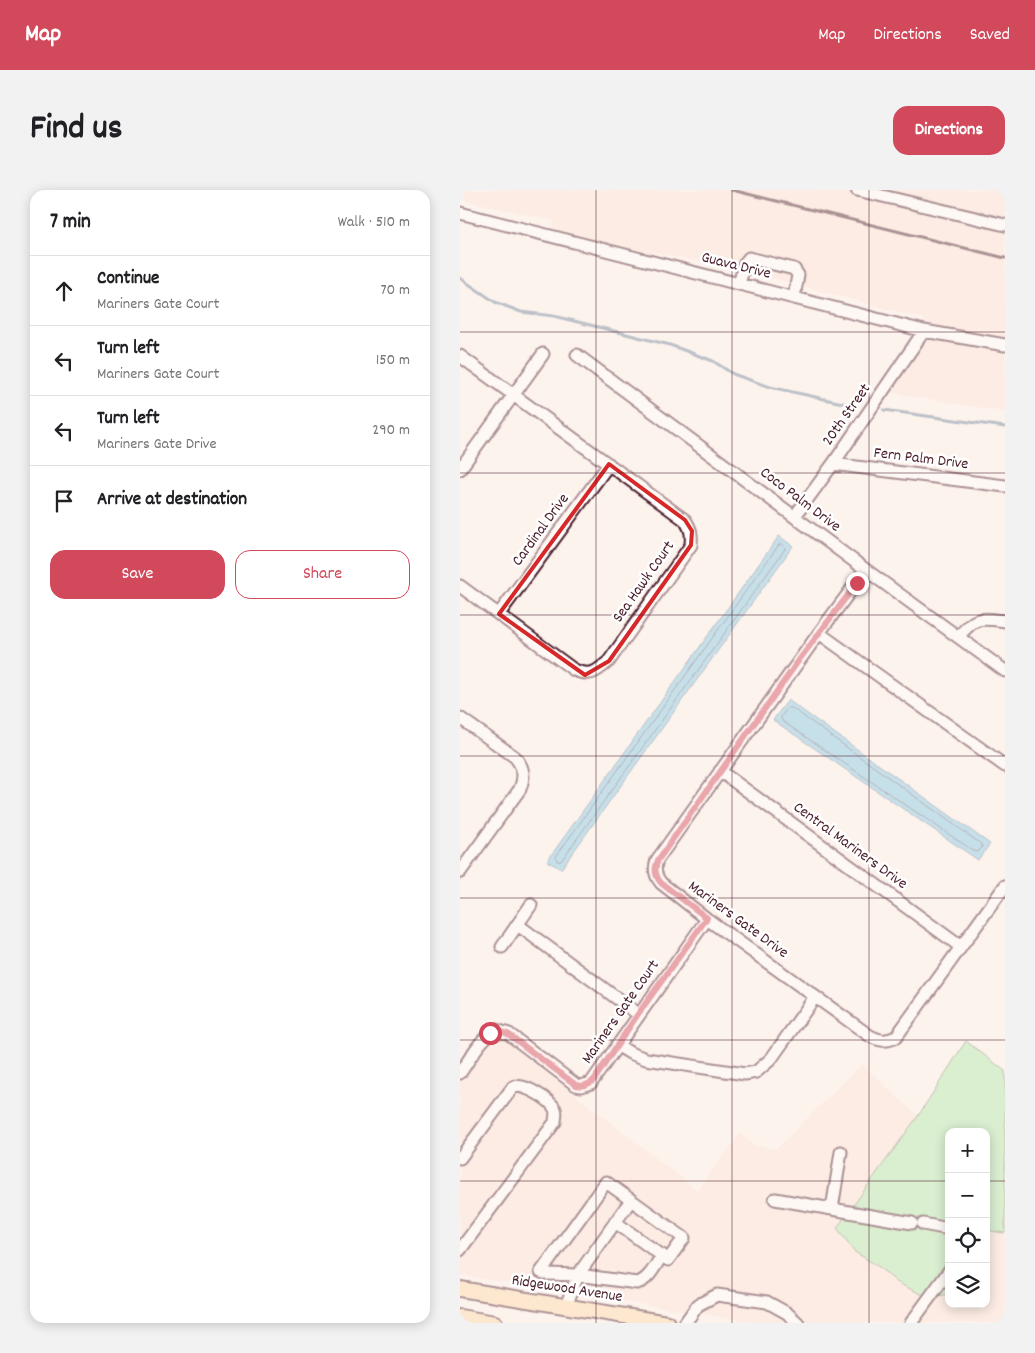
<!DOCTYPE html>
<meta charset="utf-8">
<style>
:root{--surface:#fff;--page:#f2f2f2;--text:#202124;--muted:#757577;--line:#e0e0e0;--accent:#d1495b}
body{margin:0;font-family:Dekko,sans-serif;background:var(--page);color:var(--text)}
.controls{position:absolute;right:15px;bottom:15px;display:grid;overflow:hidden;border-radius:10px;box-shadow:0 2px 12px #0003}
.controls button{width:45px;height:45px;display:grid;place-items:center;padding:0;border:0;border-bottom:1px solid var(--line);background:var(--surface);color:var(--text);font:25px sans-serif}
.stop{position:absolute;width:15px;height:15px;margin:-11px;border:4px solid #d1495b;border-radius:50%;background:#fff}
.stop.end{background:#d1495b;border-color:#fff;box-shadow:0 1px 5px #0008}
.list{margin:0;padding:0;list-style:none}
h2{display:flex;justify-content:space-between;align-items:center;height:65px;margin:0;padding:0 20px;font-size:21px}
h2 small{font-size:16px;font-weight:400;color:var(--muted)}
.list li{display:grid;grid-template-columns:32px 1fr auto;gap:15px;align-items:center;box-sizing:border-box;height:70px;padding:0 20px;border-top:1px solid var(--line)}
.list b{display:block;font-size:19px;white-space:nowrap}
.list p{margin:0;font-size:16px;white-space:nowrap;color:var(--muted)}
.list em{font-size:16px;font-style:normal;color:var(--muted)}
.actions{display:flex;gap:10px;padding:15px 20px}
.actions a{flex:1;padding:11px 0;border:1px solid var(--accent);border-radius:15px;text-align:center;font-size:18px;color:var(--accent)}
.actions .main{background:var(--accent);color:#fff}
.icon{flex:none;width:28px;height:28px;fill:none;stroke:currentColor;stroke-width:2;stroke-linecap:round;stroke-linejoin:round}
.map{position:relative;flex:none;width:545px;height:1133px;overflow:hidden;border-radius:15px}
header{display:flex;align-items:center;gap:30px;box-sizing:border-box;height:70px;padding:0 25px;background:var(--accent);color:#fff}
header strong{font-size:24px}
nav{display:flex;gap:28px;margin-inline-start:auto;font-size:18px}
.intro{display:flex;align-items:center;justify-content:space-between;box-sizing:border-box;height:120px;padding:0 30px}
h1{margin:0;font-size:35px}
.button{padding:12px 22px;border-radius:15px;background:var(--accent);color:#fff;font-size:18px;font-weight:700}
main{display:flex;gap:30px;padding:0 30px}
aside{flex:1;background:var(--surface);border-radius:15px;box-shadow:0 2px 12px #0003}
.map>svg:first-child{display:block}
.built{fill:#fbe4d8}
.green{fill:#b0e9ad;stroke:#7d846c}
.water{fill:#84c9e5;stroke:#6d859b}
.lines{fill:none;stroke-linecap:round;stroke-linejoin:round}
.shore{stroke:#616375;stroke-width:1}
.stream{stroke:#6d859b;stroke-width:3}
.minor-casing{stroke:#4a1f2b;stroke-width:15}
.major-casing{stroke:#4a1f2b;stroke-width:18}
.minor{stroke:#fff;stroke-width:11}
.major{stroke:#fcdcac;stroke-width:14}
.rail{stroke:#4a1f2b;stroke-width:3}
.route{stroke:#d1495b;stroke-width:6}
.marked{fill:none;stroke:#d62828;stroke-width:4;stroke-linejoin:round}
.grid{fill:none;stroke:#4a1f2b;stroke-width:1;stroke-opacity:0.55}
.labels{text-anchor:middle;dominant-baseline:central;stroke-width:5;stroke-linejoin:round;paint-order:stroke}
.street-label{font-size:16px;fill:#4a1f2b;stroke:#fff}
</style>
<header>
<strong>Map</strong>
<nav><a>Map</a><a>Directions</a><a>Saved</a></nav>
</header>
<div class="intro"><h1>Find us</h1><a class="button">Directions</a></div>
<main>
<aside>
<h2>7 min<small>Walk · 510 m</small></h2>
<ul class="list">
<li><svg class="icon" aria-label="ahead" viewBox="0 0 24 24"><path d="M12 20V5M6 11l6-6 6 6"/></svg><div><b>Continue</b><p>Mariners Gate Court</p></div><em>70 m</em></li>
<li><svg class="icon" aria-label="left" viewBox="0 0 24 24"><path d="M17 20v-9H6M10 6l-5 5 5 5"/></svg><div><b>Turn left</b><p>Mariners Gate Court</p></div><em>150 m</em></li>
<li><svg class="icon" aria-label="left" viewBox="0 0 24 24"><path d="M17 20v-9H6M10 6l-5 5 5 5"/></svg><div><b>Turn left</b><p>Mariners Gate Drive</p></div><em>290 m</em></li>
<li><svg class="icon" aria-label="arrive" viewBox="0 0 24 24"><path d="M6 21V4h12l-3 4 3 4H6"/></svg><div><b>Arrive at destination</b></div></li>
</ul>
<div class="actions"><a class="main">Save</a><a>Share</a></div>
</aside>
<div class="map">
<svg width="545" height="1133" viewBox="0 0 545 1133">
<rect width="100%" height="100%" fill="#fdf3ed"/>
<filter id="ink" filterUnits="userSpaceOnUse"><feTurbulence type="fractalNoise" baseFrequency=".02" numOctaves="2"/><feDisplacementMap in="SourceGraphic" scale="10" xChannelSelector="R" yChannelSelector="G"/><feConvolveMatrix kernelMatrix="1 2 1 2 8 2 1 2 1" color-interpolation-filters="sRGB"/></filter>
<g filter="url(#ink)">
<path class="built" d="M0,0h545v222l-129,-22 49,-71 -187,-50 -114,-22 -3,14 -72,-18 5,-22 -94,-22z
M29,838l208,162 44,-57 13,12 22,4 86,-85 56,52 -81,112 61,55 51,11v10h37v-72l4,-1 15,2v90h-247l-298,-48v-207z"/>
<path class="green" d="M506,851l39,30v162l-15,-2 -4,1v-100h-37v162l-20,4 -31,-15 -19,-16 -24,-15 -18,-24 81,-112z"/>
<path class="water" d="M319,346l14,10 -232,323 -14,-8z
M328,510l202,144 -12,16 -205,-140z"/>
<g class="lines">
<path class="shore" d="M320,354l4,2 1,3 -224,312h-4l-1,-4z
M328,518h4l189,136 1,3 -3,4 -4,1 -193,-131 -1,-4z"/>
<path class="stream" d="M0,88l35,24 26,10 33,4 116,29 43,16 20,13 37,13 77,17
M424,220l121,17"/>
<g class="minor-casing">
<path id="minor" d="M397,0l148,35
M0,23l464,118 81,14
M279,94l6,-21 4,-5 45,11 4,6 -4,23
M117,165l289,215 139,101
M0,166l225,164c6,9 7,14 6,25l-82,116c-13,11 -18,16 -35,9l-114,-84
M373,274l172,22
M0,279l83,-115
M335,326l38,-52 91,-133
M406,380l-47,63 -162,227c-3,8 -2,16 4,23l46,36 163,117c10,5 16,6 26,1l109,-151
M39,424l110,-150
M359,443l186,133
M498,447c18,-21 20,-19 47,-16
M0,528l55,39c9,11 10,19 5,32l-60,83
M260,581l241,176
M58,735l120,89
M42,757l29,-42
M157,855l13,8 16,6 99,15 11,-2 15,-13 44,-62
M0,883c10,-14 21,-36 36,-43l13,4 67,51 5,1 10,-3 116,-164
M0,968l53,-71c10,-4 37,12 42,22 2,4 0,9 0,13l-95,128
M315,1009l137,24
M171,1010l-25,-18 -65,90 6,2 31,1 59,8c12,-3 18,-17 25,-28
M372,1019l9,-57
M463,1034l26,5
M106,1116l12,-31 53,-75 53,38 -16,22 -53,-38
M225,1133l13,-18 19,-10 50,7 20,11 11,10
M451,1133l38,-52"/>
</g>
<g class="major-casing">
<path id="major" d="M0,1099l207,34
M0,1127l35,6"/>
</g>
<use href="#minor" class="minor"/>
<use href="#major" class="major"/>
<path class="rail" d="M272,0l273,68"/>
</g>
</g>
<g class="lines" filter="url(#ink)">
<path class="route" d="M30,843l6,-3 12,4 68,51c7,2 12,0 18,-5l44,-66 69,-96 -46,-35c-6,-7 -7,-15 -3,-23l141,-200 58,-77"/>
</g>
<path d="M0 0H545V1133H0ZM149,274l76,56 7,11 -1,14 -82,116 -24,14 -86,-61z" fill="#fdf3ed" fill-opacity=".55" fill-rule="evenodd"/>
<path class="marked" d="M149,274l76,56 7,11 -1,14 -82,116 -24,14 -86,-61z"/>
<path class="grid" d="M136,0v1133M272,0v1133M409,0v1133M0,142h545M0,283h545M0,425h545M0,566h545M0,708h545M0,850h545M0,991h489M526,991h19"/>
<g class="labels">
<g class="street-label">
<text transform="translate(276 76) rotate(14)">Guava Drive</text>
<text transform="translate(387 225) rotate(-55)">20th Street</text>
<text transform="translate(461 269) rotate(7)">Fern Palm Drive</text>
<text transform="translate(340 310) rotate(37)">Coco Palm Drive</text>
<text transform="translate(81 340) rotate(-54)">Cardinal Drive</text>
<text transform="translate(184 392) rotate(-55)">Sea Hawk Court</text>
<text transform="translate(390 656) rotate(36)">Central Mariners Drive</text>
<text transform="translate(278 730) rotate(36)">Mariners Gate Drive</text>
<text transform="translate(161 822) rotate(-55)">Mariners Gate Court</text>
<text transform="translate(107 1099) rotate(9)">Ridgewood Avenue</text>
</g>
</g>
</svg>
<div class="controls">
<button>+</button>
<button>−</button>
<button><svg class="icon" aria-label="locate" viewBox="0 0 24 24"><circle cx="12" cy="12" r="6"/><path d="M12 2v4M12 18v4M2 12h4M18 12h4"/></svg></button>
<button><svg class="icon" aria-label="layers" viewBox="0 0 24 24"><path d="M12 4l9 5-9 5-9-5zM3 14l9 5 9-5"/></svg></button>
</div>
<div class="stop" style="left:30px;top:843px"></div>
<div class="stop end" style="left:397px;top:393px"></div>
</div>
</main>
